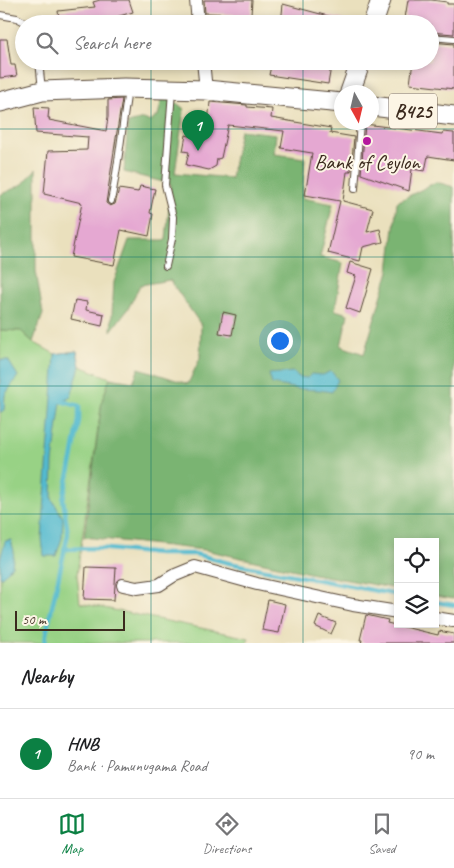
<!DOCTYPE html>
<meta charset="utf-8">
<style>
:root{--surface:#fff;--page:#f2f2f2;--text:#202124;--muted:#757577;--line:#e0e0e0;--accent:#0b8043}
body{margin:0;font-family:Caveat,sans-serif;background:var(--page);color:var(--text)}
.controls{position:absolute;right:15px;bottom:15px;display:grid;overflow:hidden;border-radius:0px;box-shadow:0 2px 8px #0003}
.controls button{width:45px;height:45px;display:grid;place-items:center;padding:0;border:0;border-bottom:1px solid var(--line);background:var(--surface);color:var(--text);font:25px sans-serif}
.compass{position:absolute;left:334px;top:85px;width:45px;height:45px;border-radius:50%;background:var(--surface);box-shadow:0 2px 8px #0003;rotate:172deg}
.scale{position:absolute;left:15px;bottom:12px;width:110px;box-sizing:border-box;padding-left:5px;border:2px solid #3b2a1e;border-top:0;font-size:14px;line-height:18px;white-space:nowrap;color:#3b2a1e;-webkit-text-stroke:4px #fcf5e5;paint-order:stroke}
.you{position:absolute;left:279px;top:340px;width:18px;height:18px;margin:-12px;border:4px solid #fff;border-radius:50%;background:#1a73e8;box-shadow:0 0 0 8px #1a73e833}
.badge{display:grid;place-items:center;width:32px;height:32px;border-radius:50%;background:var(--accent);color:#fff;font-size:16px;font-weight:700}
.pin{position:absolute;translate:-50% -41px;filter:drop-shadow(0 1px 2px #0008)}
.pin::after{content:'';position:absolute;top:26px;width:18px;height:15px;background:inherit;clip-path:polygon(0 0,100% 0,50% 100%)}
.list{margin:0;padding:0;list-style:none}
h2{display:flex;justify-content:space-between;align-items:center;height:65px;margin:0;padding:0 20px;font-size:21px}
h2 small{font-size:16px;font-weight:400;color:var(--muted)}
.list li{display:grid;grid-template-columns:32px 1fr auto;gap:15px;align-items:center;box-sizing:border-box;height:90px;padding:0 20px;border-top:1px solid var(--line)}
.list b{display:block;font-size:19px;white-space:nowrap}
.list p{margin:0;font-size:16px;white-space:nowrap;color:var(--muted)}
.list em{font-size:16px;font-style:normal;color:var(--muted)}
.icon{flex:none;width:28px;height:28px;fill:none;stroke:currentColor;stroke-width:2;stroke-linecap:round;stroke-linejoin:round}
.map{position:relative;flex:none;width:454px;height:643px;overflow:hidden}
.search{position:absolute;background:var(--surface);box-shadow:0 2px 8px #0003;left:15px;right:15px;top:15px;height:55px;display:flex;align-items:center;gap:12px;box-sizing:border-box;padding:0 18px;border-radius:28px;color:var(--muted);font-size:19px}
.sheet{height:155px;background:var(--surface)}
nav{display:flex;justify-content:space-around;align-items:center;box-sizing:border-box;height:70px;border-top:1px solid var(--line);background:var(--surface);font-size:14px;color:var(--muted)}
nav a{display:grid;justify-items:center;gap:2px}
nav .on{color:var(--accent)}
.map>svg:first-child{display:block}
.green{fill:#98d285;stroke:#6a7e52}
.forest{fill:#7ab472;stroke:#5a6f48}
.water{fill:#52bacf;stroke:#467276}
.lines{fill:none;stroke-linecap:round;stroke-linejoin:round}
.stream{stroke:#52bacf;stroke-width:4.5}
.building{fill:#e5a8d2}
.service-casing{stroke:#554536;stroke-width:8}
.minor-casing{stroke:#554536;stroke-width:14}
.primary-casing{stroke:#554536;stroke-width:21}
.service{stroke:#fff;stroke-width:6}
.minor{stroke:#fff;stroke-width:12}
.primary{stroke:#fff;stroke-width:19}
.grid{fill:none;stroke:#0f766e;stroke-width:1;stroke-opacity:0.55}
.poi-dot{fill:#b5179e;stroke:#fcf5e5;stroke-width:2}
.labels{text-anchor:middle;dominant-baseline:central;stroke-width:4;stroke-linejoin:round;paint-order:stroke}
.shield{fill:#fcf5e5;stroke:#75675a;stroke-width:1}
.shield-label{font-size:20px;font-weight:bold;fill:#3b2a1e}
.poi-label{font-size:21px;fill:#3b2a1e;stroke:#fcf5e5}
</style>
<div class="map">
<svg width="454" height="643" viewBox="0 0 454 643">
<rect width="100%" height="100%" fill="#fcf5e5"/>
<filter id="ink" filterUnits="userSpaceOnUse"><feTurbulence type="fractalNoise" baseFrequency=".02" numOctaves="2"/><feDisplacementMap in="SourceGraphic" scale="10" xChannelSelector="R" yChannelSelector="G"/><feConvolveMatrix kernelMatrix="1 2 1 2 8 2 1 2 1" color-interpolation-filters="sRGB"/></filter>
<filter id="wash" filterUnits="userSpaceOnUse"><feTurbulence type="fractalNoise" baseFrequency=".0096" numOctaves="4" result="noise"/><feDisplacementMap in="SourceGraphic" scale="20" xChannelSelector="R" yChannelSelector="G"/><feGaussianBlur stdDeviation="1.12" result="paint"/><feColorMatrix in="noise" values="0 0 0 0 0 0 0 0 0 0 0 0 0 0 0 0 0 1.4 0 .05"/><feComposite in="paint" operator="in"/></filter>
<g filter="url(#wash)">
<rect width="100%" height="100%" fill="#eae0bd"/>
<path class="green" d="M0,330l21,1 12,11 22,12 22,-3 3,15 30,12 -8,23 -25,173 3,29 169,35 -2,5h-247z"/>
<path class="forest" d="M162,98l11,2 11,9 -9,64 56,5 9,-48 36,4 -2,20 31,4 -3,40 31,6 -13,53 23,6 -8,47 13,4 -7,32 23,8 25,-83 8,-69 39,-20 18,5v412l-19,-3v-54h-37v47l-84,-15 -109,-24 -121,-13 18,-136 8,-23 23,4 6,-14 49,16 12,-26 1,-33 -31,-45 -30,5 -11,22 -18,24 3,-49 15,-42h37l5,-56 -47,-12 4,-49 16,-4 6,3 8,-6z
M36,169v102l7,43 -10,28 -12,-11 -21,-1v-135l23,-11z"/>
<path class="water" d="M77,351l3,15 -9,31 -10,4 -8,61 -1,37 11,19 -1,20 -6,18h-12l-2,-17 13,-185z
M0,360h8l10,16 -13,19 -1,15 -4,3z
M331,371l7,9 -6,12 -13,-2 -21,-1 -26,-5 -3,-10 24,-2 6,5 9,1 3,-4 12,1z
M11,540l3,11 -2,15 -10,11h-2v-17l5,-19z"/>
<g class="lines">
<path class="stream" d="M64,549l34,-1 61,6h36l34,9 169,32
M435,602l19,3
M45,643l1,-9 22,-100 -5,-35 9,-39 7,-40v-14l-18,-5"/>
</g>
<g id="blocks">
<path class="building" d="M100,0h29l4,12 -34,10v-2l-39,4 -2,-13 37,-4 -2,-5z
M204,0h48l-1,15 -46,-2z
M408,0h23l16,2v2h7v30l-24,-2v-8h-26z
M283,4l60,16v4h-62z
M0,39h7l4,26h4l2,11 -17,2z
M430,42l24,2v45l-44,-5 3,-23h17z
M272,61h30l13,2 1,-2h16l-4,23 -59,-9z
M122,99l-16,104 4,3 5,-2 4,-15 19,3 2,-6 15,3 -5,24 3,1 -4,22 -28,-6 -7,35 -43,-8 11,-54 -38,-9 4,-43 39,-1 1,-13 -52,-4 -2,-26 15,1 -1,10h2l-1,2 57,11 2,-14v-17z
M210,102l37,3v2l25,2 -1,9 60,10 -1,5 24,4 -3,34 -1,-1v2h-3l-4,29 30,8 -6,23 13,-3 3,13 -20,5 -3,14 -32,-8 12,-52 -35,-6 7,-42 -31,-5 3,-17 -56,-6 -7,33 -4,1 -1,7 -7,4 -23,-5 3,-13 -6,-1 3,-16 8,2v-4l13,3z
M365,124l77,10 1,-2 11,1v27l-26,-4 -3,15 -13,-2 -3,22 -48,-17z
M350,262l23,7 -13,44 -14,-5 10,-32 -9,-3z
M75,300l12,2 -1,8 18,4 -2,12 -31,-7z
M223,312l13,3 -4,20 -13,-2z
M86,567l30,1 -2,32 -30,-1z
M268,600l17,4 -6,29 -17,-3z
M366,615l22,5 -1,3 51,12 1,-4 15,3v9h-93l1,-3h-2z
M319,616l17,7 -5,11 -16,-8z"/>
</g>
</g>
<g filter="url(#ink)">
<use href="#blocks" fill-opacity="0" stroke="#554536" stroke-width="1"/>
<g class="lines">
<g class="service-casing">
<path id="service" d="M0,15l17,3 11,6
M430,37l24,2
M39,61l3,29
M355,189l5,-67
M111,201c8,-37 11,-74 17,-111
M166,266l6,-27 1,-22 -8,-32 7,-94"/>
</g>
<g class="minor-casing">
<path id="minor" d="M196,0l2,24
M203,61l3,29
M123,585l14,3 22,-3 14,-9 22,-9 62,17 96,21 45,7
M435,618l19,3"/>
</g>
<g class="primary-casing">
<path id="primary" d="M373,24l8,-24
M350,92l11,-31
M0,102l42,-11 82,-3 82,2 136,13
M372,106l82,10"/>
</g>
<use href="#service" class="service"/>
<use href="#minor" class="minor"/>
<use href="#primary" class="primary"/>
</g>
</g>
<path class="grid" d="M151,0v24M303,0v24M151,61v582M303,61v582M0,129h454M0,257h454M0,386h454M0,514h454"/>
<circle class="poi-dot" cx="367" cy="141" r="5"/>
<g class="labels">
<rect class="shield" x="389" y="93.5" width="48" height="35" rx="4"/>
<g class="shield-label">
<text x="413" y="111">B425</text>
</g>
<g class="poi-label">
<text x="367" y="162">Bank of Ceylon</text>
</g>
</g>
</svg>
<div class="controls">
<button><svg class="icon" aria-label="locate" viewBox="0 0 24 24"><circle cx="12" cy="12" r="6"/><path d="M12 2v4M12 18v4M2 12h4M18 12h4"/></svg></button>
<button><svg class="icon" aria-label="layers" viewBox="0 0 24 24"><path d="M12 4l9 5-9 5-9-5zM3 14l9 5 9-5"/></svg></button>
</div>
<svg class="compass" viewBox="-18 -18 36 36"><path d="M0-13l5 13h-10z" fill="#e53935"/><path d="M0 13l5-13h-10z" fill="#757577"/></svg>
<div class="scale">50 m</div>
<div class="you"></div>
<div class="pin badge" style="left:198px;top:151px">1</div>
<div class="search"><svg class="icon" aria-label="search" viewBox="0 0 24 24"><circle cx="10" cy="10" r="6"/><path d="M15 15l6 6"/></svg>Search here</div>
</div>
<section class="sheet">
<h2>Nearby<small></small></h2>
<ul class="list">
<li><span class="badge">1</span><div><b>HNB</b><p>Bank · Pamunugama Road</p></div><em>90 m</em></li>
</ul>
</section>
<nav>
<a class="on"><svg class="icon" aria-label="map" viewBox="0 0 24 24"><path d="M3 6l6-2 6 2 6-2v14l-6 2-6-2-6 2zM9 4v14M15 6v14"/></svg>Map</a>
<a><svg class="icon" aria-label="directions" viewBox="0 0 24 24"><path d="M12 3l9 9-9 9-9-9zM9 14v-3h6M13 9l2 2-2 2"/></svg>Directions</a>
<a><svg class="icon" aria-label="saved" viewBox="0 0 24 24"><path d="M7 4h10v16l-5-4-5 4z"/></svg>Saved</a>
</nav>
